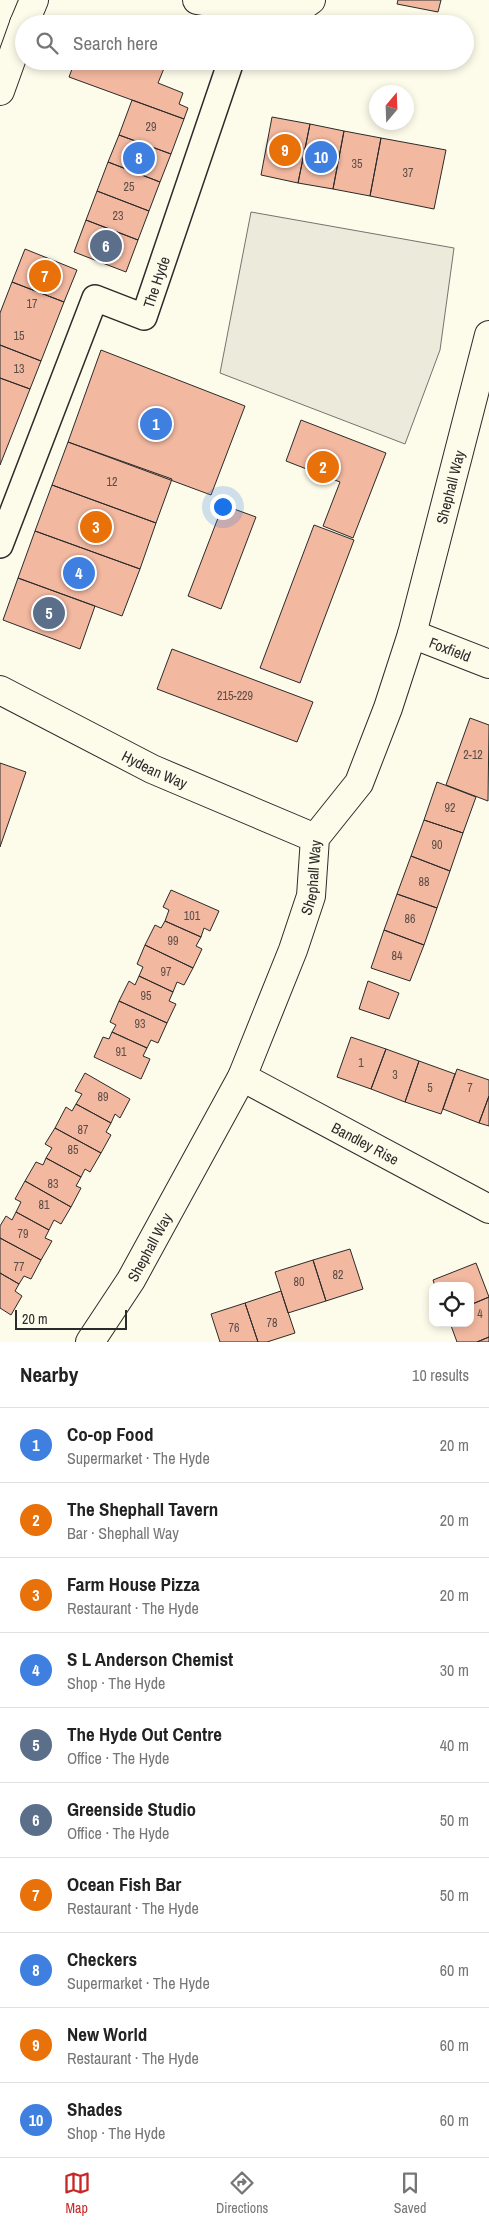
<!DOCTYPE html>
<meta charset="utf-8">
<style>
:root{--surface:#fff;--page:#f6f6f6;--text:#222;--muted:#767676;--line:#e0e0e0;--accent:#c62828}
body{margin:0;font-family:"Archivo Narrow",sans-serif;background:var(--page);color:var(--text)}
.controls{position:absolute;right:15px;bottom:15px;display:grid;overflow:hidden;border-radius:10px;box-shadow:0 2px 8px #0003}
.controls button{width:45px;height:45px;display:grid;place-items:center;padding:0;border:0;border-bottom:1px solid var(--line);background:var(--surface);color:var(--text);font:25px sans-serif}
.compass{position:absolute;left:369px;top:85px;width:45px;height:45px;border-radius:50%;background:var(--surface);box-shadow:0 2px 8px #0003;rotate:19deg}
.scale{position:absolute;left:15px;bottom:12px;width:112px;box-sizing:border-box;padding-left:5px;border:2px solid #2b2b2b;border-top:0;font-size:14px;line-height:18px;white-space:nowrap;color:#2b2b2b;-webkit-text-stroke:4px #fdfbea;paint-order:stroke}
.you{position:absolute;left:222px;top:506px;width:18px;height:18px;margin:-12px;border:4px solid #fff;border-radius:50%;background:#1a73e8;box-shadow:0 0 0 8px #1a73e833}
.badge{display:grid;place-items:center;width:32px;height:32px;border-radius:50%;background:var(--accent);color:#fff;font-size:16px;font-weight:700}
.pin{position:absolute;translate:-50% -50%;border:2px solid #fff;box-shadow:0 1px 5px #0006}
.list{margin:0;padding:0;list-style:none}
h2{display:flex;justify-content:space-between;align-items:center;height:65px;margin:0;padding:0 20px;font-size:21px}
h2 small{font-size:16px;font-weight:400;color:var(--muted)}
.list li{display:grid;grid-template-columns:32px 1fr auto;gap:15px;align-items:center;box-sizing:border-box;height:75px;padding:0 20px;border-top:1px solid var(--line)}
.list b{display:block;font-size:19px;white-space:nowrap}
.list p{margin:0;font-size:16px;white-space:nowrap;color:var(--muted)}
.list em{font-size:16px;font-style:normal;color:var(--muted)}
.icon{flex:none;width:28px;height:28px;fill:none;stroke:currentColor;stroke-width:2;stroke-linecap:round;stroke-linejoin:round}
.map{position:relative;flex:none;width:489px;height:1342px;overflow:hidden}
.search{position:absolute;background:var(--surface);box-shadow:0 2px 8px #0003;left:15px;right:15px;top:15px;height:55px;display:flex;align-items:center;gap:12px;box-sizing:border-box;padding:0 18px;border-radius:28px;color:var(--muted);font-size:19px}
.sheet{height:815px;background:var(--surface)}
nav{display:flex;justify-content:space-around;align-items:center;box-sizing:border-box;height:70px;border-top:1px solid var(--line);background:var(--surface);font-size:14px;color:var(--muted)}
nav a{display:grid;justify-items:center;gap:2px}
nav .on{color:var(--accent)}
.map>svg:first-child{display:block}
.parking{fill:#eceadb;stroke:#74746e}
.building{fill:#f2b8a0;stroke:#2b2b2b}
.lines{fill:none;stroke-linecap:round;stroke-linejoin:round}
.pedestrian-casing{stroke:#2b2b2b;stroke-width:28}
.minor-casing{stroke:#2b2b2b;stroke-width:30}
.tertiary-casing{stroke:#2b2b2b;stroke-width:30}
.pedestrian{stroke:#fdfbea;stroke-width:25}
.minor{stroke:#fdfbea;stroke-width:28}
.tertiary{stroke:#fdfbea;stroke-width:28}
.labels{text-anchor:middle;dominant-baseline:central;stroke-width:4;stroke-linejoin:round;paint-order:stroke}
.number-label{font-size:12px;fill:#5d4e48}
.street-label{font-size:15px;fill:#2b2b2b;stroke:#fdfbea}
</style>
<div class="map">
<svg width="489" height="1342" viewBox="0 0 489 1342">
<rect width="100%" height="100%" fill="#fdfbea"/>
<path class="parking" d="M251,212l203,36 -14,102 -35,94 -185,-71z"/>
<path class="building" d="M398,0h43l-3,12 -41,-8z
M75,61h92l-9,22 25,10 -4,11 9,4 -4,11 -115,-42z
M132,100l52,19 -13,35 -52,-19z
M272,117l38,7 -12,59 -37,-8z
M310,124l34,7 -11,58 -35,-6z
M344,131l37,7 -11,58 -37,-7z
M119,135l52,19 -11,28 -52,-20z
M381,138l65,12 -12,59 -64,-13z
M108,162l52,20 -11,29 -52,-20z
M97,191l52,20 -11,29 -52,-20z
M86,220l52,20 -12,32 -52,-20z
M25,249l52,21 -13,32 -52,-20z
M12,282l52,20 -23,59 -41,-16v-32z
M0,345l41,16 -11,28 -30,-11z
M101,350l144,56 -34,89 -143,-53z
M0,378l30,11 -30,76z
M301,420l85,33 -33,85 -30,-12 17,-44 -54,-21z
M68,442l104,37 -16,44 -104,-38z
M52,485l104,38 -16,46 -105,-38z
M223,505l33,12 -35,92 -33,-13z
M314,525l40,15 -54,143 -40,-15z
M35,531l105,38 -18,47 -104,-38z
M18,578l77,28 -15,43 -77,-29z
M172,649l141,53 -16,40 -140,-53z
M470,718l19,7 -1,76 -42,-16z
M0,763l26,9 -26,75z
M437,782l39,15 -13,36 -39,-13z
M424,820l39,13 -13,38 -39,-15z
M411,856l39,15 -13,37 -40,-14z
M171,890l48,21 -9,20 -6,-3 -3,9 -36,-16 4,-11 -6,-3z
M397,894l40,14 -13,37 -40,-15z
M165,921l36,16 -5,9 6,3 -9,19 -48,-23 10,-20 6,3z
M384,930l40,15 -14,36 -39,-13z
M145,945l48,23 -9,17 -7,-3 -4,10 -34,-16 4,-9 -6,-3z
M139,976l34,16 -4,9 7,3 -9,19 -48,-22 10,-20 6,4z
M368,981l31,12 -10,26 -30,-10z
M119,1001l48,22 -9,20 -7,-3 -4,8 -35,-16 4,-7 -6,-3z
M112,1032l35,16 -4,8 7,3 -9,20 -47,-22 9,-20 6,2z
M351,1037l35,12 -15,40 -34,-12z
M386,1049l33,12 -14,41 -34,-13z
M419,1061l36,13 -14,40 -36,-12z
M457,1069l32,11v16l-10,27 -36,-14z
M85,1073l45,26 -10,19 -5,-4 -4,9 -35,-19 6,-10 -7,-3z
M489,1096v30l-10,-3z
M76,1104l35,19 -5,9 5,3 -10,18 -46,-25 11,-21 6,4z
M55,1128l46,25 -11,19 -5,-3 -4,8 -35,-19 6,-10 -7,-4z
M46,1158l35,19 -5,9 5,2 -10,19 -46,-26 11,-19 7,3z
M25,1181l46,26 -10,17 -7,-4 -5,10 -33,-18 5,-10 -6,-3z
M16,1212l33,18 -4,8 7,3 -11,19 -41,-22v-12l6,-10 6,4z
M0,1238l41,22 -10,19 -7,-3 -5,8 -19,-11z
M350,1249l13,40 -37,12 -13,-41z
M313,1260l13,41 -38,12 -13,-41z
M476,1263l13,34 -19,8v-19h-35l-2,-6z
M0,1273l19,11 -4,7 7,5 -11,19 -11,-7z
M281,1291l14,42 -28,9h-9l-13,-39z
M489,1297v40l-12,5h-20l-7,-19h20v-18z
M245,1303l13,39h-38l-9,-28z
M489,1337v5h-12z"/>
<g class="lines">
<g class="pedestrian-casing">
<g id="pedestrian">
<path id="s1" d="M0,545l95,-247 49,19 87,-256"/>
</g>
</g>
<g class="minor-casing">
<g id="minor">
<path d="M197,0l77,13 20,-1 17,-12"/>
<path d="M24,24l10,-24"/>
<path d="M0,91l24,-67"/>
<path id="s2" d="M412,634l77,30"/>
<path id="s3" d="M242,1077l247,132"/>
</g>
</g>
<g class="tertiary-casing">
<g id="tertiary">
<path id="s4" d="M0,690l152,79 163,69"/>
<path id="s5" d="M90,1342l41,-62 111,-203 51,-127 18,-54 4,-58 44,-55 29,-75 24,-74 77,-299"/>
</g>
</g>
<use href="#pedestrian" class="pedestrian"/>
<use href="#minor" class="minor"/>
<use href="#tertiary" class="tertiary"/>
</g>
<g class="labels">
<g class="number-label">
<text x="151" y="127">29</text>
<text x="357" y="164">35</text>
<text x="408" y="173">37</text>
<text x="129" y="187">25</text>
<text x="118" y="216">23</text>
<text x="32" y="304">17</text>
<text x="19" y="336">15</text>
<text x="19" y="369">13</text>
<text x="112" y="482">12</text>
<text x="235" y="696">215-229</text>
<text x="473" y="755">2-12</text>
<text x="450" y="808">92</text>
<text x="437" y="845">90</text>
<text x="424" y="882">88</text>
<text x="192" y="916">101</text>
<text x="410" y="919">86</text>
<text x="173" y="941">99</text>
<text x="397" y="956">84</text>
<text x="166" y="972">97</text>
<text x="146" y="996">95</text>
<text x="140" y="1024">93</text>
<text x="121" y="1052">91</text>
<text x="361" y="1063">1</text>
<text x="395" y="1075">3</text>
<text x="430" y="1088">5</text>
<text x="470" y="1088">7</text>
<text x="103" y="1097">89</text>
<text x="83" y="1130">87</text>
<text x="73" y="1150">85</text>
<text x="53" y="1184">83</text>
<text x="44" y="1205">81</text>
<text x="23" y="1234">79</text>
<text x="19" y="1267">77</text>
<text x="338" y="1275">82</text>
<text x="299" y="1282">80</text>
<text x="480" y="1314">4</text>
<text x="272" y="1323">78</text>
<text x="234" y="1328">76</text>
</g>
<g class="street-label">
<text stroke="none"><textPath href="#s1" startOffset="354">The Hyde</textPath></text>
<text stroke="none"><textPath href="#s5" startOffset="938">Shephall Way</textPath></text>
<text stroke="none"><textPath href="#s2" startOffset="41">Foxfield</textPath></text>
<text stroke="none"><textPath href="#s4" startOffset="174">Hydean Way</textPath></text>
<text stroke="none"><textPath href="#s5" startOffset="518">Shephall Way</textPath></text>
<text stroke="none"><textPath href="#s3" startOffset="140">Bandley Rise</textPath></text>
<text stroke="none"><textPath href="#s5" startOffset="112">Shephall Way</textPath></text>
</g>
</g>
</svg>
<div class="controls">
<button><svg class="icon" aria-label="locate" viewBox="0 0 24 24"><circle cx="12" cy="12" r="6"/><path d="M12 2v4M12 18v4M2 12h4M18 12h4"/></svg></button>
</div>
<svg class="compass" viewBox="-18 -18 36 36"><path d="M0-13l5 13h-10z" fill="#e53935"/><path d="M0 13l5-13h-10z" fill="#767676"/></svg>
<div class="scale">20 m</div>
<div class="you"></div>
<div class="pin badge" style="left:156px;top:424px;background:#3f7fe0">1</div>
<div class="pin badge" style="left:323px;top:467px;background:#e8710a">2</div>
<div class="pin badge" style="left:96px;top:527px;background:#e8710a">3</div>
<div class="pin badge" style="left:79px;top:573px;background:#3f7fe0">4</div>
<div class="pin badge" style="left:49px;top:613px;background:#5c6f8a">5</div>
<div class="pin badge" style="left:106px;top:246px;background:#5c6f8a">6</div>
<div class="pin badge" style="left:45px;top:276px;background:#e8710a">7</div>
<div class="pin badge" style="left:139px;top:158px;background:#3f7fe0">8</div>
<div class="pin badge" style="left:285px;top:150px;background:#e8710a">9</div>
<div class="pin badge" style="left:321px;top:157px;background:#3f7fe0">10</div>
<div class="search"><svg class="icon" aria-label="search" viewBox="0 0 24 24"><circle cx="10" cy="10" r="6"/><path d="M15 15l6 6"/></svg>Search here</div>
</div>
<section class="sheet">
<h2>Nearby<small>10 results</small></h2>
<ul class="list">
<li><span class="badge" style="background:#3f7fe0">1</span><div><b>Co-op Food</b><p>Supermarket · The Hyde</p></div><em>20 m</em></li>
<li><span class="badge" style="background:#e8710a">2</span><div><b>The Shephall Tavern</b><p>Bar · Shephall Way</p></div><em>20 m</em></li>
<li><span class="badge" style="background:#e8710a">3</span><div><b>Farm House Pizza</b><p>Restaurant · The Hyde</p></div><em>20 m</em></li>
<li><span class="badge" style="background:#3f7fe0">4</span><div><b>S L Anderson Chemist</b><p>Shop · The Hyde</p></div><em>30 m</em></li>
<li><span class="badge" style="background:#5c6f8a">5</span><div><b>The Hyde Out Centre</b><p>Office · The Hyde</p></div><em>40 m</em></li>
<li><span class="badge" style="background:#5c6f8a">6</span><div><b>Greenside Studio</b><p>Office · The Hyde</p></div><em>50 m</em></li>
<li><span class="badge" style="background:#e8710a">7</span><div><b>Ocean Fish Bar</b><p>Restaurant · The Hyde</p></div><em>50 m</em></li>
<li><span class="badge" style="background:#3f7fe0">8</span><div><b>Checkers</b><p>Supermarket · The Hyde</p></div><em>60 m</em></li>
<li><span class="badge" style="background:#e8710a">9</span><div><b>New World</b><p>Restaurant · The Hyde</p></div><em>60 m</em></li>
<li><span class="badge" style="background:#3f7fe0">10</span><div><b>Shades</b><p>Shop · The Hyde</p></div><em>60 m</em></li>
</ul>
</section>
<nav>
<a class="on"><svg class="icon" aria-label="map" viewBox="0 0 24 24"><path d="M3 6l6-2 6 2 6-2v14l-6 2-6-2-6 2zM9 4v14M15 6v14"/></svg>Map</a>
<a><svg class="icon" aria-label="directions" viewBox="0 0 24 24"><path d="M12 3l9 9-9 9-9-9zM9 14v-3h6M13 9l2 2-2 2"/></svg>Directions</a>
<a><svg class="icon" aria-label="saved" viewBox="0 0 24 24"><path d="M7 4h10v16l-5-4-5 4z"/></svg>Saved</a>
</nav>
